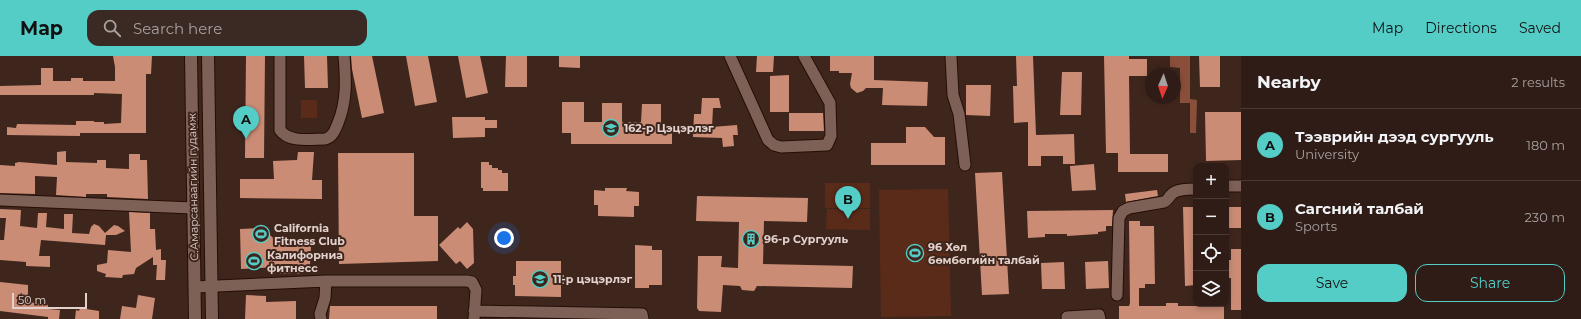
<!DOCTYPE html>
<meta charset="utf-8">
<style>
:root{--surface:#2f1c16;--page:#3b2923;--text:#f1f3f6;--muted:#a7a1a1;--line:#4a3a35;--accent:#54cdc7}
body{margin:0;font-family:Montserrat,sans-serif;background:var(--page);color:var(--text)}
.controls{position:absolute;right:12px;bottom:12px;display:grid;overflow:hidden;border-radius:8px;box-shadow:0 2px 6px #0003}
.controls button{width:36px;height:36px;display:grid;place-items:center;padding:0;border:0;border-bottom:1px solid var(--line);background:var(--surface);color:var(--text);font:20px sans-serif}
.compass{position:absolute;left:1145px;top:12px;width:36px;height:36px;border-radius:50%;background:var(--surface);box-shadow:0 2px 6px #0003;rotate:183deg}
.scale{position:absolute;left:12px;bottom:10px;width:75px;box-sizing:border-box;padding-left:4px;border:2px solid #e2d1cc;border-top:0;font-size:11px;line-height:14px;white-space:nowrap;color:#e2d1cc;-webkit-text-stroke:3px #3f261d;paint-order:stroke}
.you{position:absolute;left:504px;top:182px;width:14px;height:14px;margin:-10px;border:3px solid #fff;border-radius:50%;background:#1a73e8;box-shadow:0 0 0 6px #1a73e833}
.badge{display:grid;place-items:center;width:26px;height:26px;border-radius:50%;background:var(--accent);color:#111;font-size:13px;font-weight:700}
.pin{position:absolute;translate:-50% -33px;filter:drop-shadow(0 1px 2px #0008)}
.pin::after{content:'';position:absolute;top:21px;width:14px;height:12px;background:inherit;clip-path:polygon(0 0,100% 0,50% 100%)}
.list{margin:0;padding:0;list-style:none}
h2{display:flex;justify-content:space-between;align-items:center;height:52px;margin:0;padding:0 16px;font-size:17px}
h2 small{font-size:13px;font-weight:400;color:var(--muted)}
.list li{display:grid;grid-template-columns:26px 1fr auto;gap:12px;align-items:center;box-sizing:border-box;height:72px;padding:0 16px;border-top:1px solid var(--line)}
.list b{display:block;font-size:15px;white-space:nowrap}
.list p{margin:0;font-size:13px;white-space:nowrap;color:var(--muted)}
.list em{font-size:13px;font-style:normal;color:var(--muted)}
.actions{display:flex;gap:8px;padding:12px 16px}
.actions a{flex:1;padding:9px 0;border:1px solid var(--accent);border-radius:12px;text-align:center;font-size:14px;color:var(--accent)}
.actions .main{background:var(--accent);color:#111}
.icon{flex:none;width:22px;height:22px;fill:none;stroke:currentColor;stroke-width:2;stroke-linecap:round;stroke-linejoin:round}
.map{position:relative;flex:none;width:1241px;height:263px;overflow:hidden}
header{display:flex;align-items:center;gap:24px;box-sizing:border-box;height:56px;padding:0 20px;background:var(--accent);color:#111}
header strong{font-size:19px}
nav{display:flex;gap:22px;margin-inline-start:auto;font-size:14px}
.search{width:280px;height:36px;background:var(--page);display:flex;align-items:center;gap:10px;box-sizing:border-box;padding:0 14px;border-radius:12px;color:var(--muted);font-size:15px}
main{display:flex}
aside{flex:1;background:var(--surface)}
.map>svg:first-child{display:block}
.green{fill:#5b2b1a}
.forest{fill:#894f3b}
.building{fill:#cb8c75}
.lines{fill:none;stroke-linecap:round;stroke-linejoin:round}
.street-casing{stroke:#250e07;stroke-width:13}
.secondary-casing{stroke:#250e07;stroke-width:14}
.street{stroke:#7e6156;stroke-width:11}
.secondary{stroke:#7e6156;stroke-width:12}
.labels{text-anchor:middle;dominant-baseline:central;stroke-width:4;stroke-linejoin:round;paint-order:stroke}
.poi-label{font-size:11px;font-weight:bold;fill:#e2d1cc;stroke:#3f261d;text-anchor:start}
.street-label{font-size:11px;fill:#e2d1cc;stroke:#3f261d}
</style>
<header>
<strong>Map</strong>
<div class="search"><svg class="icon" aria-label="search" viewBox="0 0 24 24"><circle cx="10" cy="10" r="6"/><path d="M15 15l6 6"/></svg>Search here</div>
<nav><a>Map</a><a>Directions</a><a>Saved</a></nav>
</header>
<main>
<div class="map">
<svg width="1241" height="263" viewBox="0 0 1241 263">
<rect width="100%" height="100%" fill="#3f261d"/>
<path class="green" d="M301,44h16v18h-16z
M825,127h45v25h-45z
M948,133l3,127 -70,1 -2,-127z
M827,153h43v21l-44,-1z"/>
<path class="forest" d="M1170,0h20v43l7,1 -1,33h-6v-30h-10v-35l-10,-1z"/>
<path class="building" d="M113,0h39l-1,18h-5v59h-66v3l-73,-1v-8l9,1 1,-4 59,1v-4h18v1h10v2l17,-1 1,-29 -28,-1v2h-94v-9l41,-1v-17h12v13h18v-3h12v3h32v-14z
M246,0h19l-1,102h-19z
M304,0h23l1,32h-23z
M351,0h21l12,57 -22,5 -10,-49z
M406,0h22l9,46 -22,4z
M458,0h22l8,37 -22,5z
M506,0h21v31h-22z
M559,0h21v12l-21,-1z
M757,0h17l-1,16h-17z
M830,0h44v24l54,2 -1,24 -45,-1 1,-17h-17l-3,3 -6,2 -6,-5 -1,-4 2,-11h-13v-2h-9z
M1016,0h17l3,79 38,-1 1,30h-12v-8h-22v10h-13v-44l-14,1 -1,-37h4z
M1104,0h25v3h18v17h-18l1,78h38v18h-50v-19h-12z
M1199,0h21v31h-20z
M1062,16h20l-1,43h-21z
M789,19v37h-19v-36z
M966,29h25l-1,31 -24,-1z
M702,42h17l2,10h-8l-1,19 25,-2 1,10h-5l1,11 -11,1 -1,-9 -29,-1 1,-23h7z
M562,46h22v20h18v-19h20v19h19l1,-18h19v29h11v11h-101v-11h-9z
M1205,56h36v48l-35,1z
M789,57h34l1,18h-35z
M452,61h33v3h12v8h-12v9l-32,1z
M906,71h19l9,10h11v28h-74v-22h35z
M66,95v11l31,1v-3h9v8l23,1v-15h11v6h7l1,39 -41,-2v-3h-21v3l-30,-2 1,-18 -22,-1v18l-35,-1v-28l15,1v-3l4,-1 38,3v-13z
M298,96h16l-2,28h10v19l-82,-1v-19h34l-1,-18 24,-1z
M338,97h76v63h24v45l-99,3z
M481,106h8v3h3v3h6v2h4v3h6v18h-25v-3h-2z
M1094,108l2,26 -24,1 -2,-25z
M1002,116l7,122 -27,1 -7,-122z
M605,132h22l-1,3 13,1v14h-5v11l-36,-1v-11h-4v-15l11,1z
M1157,134l1,6 -32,6 -1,-8z
M697,140l111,2 -1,24 -43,-1 -1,43 90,2 -1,22 -95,-2 -3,5 -12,-1 -2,-4 -17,-1 -2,27 -22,-1 -2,-3 1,-52h24l-1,11 17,1 1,-46 -43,-1z
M1183,151h13v78l-11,1z
M1226,151h15v21h-15z
M0,153l21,1 -1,16 17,2 1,-15h9l-1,14 18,2v-15h9l-1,19 17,1 2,-7 3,-3 5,2 6,7 9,-8 4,1 7,5 -9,4h-10l-1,10 -64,-5 -2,16h11v11l-24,-1v-4l-26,-2v-20h4l2,-22h-6z
M1113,154l-1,16h-6v5l-8,1v2l-31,2v-2h-22v3l-17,1 -1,-27z
M129,156l21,1v16h5l1,21 5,-1v11h5l-1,20h-9l1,-15h-4v-8l-17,11 -2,6 -11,1 -1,3 -17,-1 1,-3 -9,-3v-6l10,-2 1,-13 23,2z
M1129,165h11v5h14l1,58h-10v4h-6v18h27v-3h12v3h26v-2h11v2h9v13h-105v-13h10l1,-3z
M467,166l6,7 1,34 -7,6 -7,-8 -4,3 -17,-19 19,-18 2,2z
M262,172l19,17 30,1 -1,20 -4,4 -6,4h-20l1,-7 -40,2 -1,-40z
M635,189l17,1v4h10v35h-13v3h-14z
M1231,193h10v61h-10v-32h-4v-18h4z
M516,205h45v14h3v9h-3v13l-46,-1v-11h-2v-9h3z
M1108,205l1,27 -23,1 -1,-27z
M1064,206l1,27h-23l-1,-26z
M0,226l28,3v17l20,3v4l12,1 -1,9h-11v-2l-48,-6z
M138,239l17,3 -3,21h-32l2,-13 14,2z
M246,239l20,1v6l30,-1v18h-51z
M330,250h107v13h-108z
M80,252l19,3v8h-24l1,-9 3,1z"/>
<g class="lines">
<g class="street-casing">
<path id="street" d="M280,0v74c9,13 31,9 45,9 8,-2 10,-9 13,-16 9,-22 8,-43 6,-67
M730,0l38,84 6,5 7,2 46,-2 4,-9 -1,-33 -26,-47
M951,0l2,39 6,19 6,51
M1226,130h15
M0,144l193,8
M195,231l131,-6h141l5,1 4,8 -2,29
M1117,239l2,-77 4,-7 6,-3 35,-6c4,-2 4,-4 7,-7 5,-6 18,-6 25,-6
M474,255l168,3 1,5
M1067,261l32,-2 1,4
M321,263l-1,-5 5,-16 1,-17"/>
</g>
<g class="secondary-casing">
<path id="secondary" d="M191,0l4,263
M208,0l4,263"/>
</g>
<use href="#street" class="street"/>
<use href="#secondary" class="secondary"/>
</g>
<defs>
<g id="school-ring" transform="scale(0.9)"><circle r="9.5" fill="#3f261d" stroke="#54cdc7" stroke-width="1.5"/><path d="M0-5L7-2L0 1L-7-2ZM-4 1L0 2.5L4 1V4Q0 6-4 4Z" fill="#54cdc7"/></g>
<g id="stadium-ring" transform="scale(0.9)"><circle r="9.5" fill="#3f261d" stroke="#54cdc7" stroke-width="1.5"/><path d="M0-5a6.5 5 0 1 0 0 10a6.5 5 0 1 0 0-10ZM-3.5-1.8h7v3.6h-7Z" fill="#54cdc7"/></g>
<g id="building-ring" transform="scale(0.9)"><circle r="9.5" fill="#3f261d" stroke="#54cdc7" stroke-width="1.5"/><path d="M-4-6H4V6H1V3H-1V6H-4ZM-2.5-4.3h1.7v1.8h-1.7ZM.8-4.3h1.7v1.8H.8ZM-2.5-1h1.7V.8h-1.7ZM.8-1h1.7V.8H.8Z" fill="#54cdc7"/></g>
</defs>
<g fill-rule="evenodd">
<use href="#school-ring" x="611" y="72"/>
<use href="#stadium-ring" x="261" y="178"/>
<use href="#building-ring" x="751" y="183"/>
<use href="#stadium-ring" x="915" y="197"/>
<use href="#stadium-ring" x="254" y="205"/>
<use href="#school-ring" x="540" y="223"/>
</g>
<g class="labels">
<g class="poi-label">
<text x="624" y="72">162-р Цэцэрлэг</text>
<text x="274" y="172">California<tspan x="274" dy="13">Fitness Club</tspan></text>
<text x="764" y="183">96-р Сургууль</text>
<text x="928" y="191">96 Хөл<tspan x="928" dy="13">бөмбөгийн талбай</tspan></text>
<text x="267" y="199">Калифорниа<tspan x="267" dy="13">фитнесс</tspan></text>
<text x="553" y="223">11-р цэцэрлэг</text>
</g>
<g class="street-label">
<text transform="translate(193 131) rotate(-91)">С.Амарсанаагийн гудамж</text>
</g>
</g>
</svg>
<div class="controls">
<button>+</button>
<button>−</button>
<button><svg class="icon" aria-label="locate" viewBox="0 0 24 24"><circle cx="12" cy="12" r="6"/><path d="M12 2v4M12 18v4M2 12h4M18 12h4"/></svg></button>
<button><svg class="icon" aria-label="layers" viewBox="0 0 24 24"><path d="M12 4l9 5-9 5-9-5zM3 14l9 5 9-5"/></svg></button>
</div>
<svg class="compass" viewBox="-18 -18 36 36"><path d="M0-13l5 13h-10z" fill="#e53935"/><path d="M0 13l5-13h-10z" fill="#a7a1a1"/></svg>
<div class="scale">50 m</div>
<div class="you"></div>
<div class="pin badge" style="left:246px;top:83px">A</div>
<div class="pin badge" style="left:848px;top:163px">B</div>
</div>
<aside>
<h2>Nearby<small>2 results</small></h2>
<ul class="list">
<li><span class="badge">A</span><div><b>Тээврийн дээд сургууль</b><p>University</p></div><em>180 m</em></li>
<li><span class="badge">B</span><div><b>Сагсний талбай</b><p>Sports</p></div><em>230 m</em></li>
</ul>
<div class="actions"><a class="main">Save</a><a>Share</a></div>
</aside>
</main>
